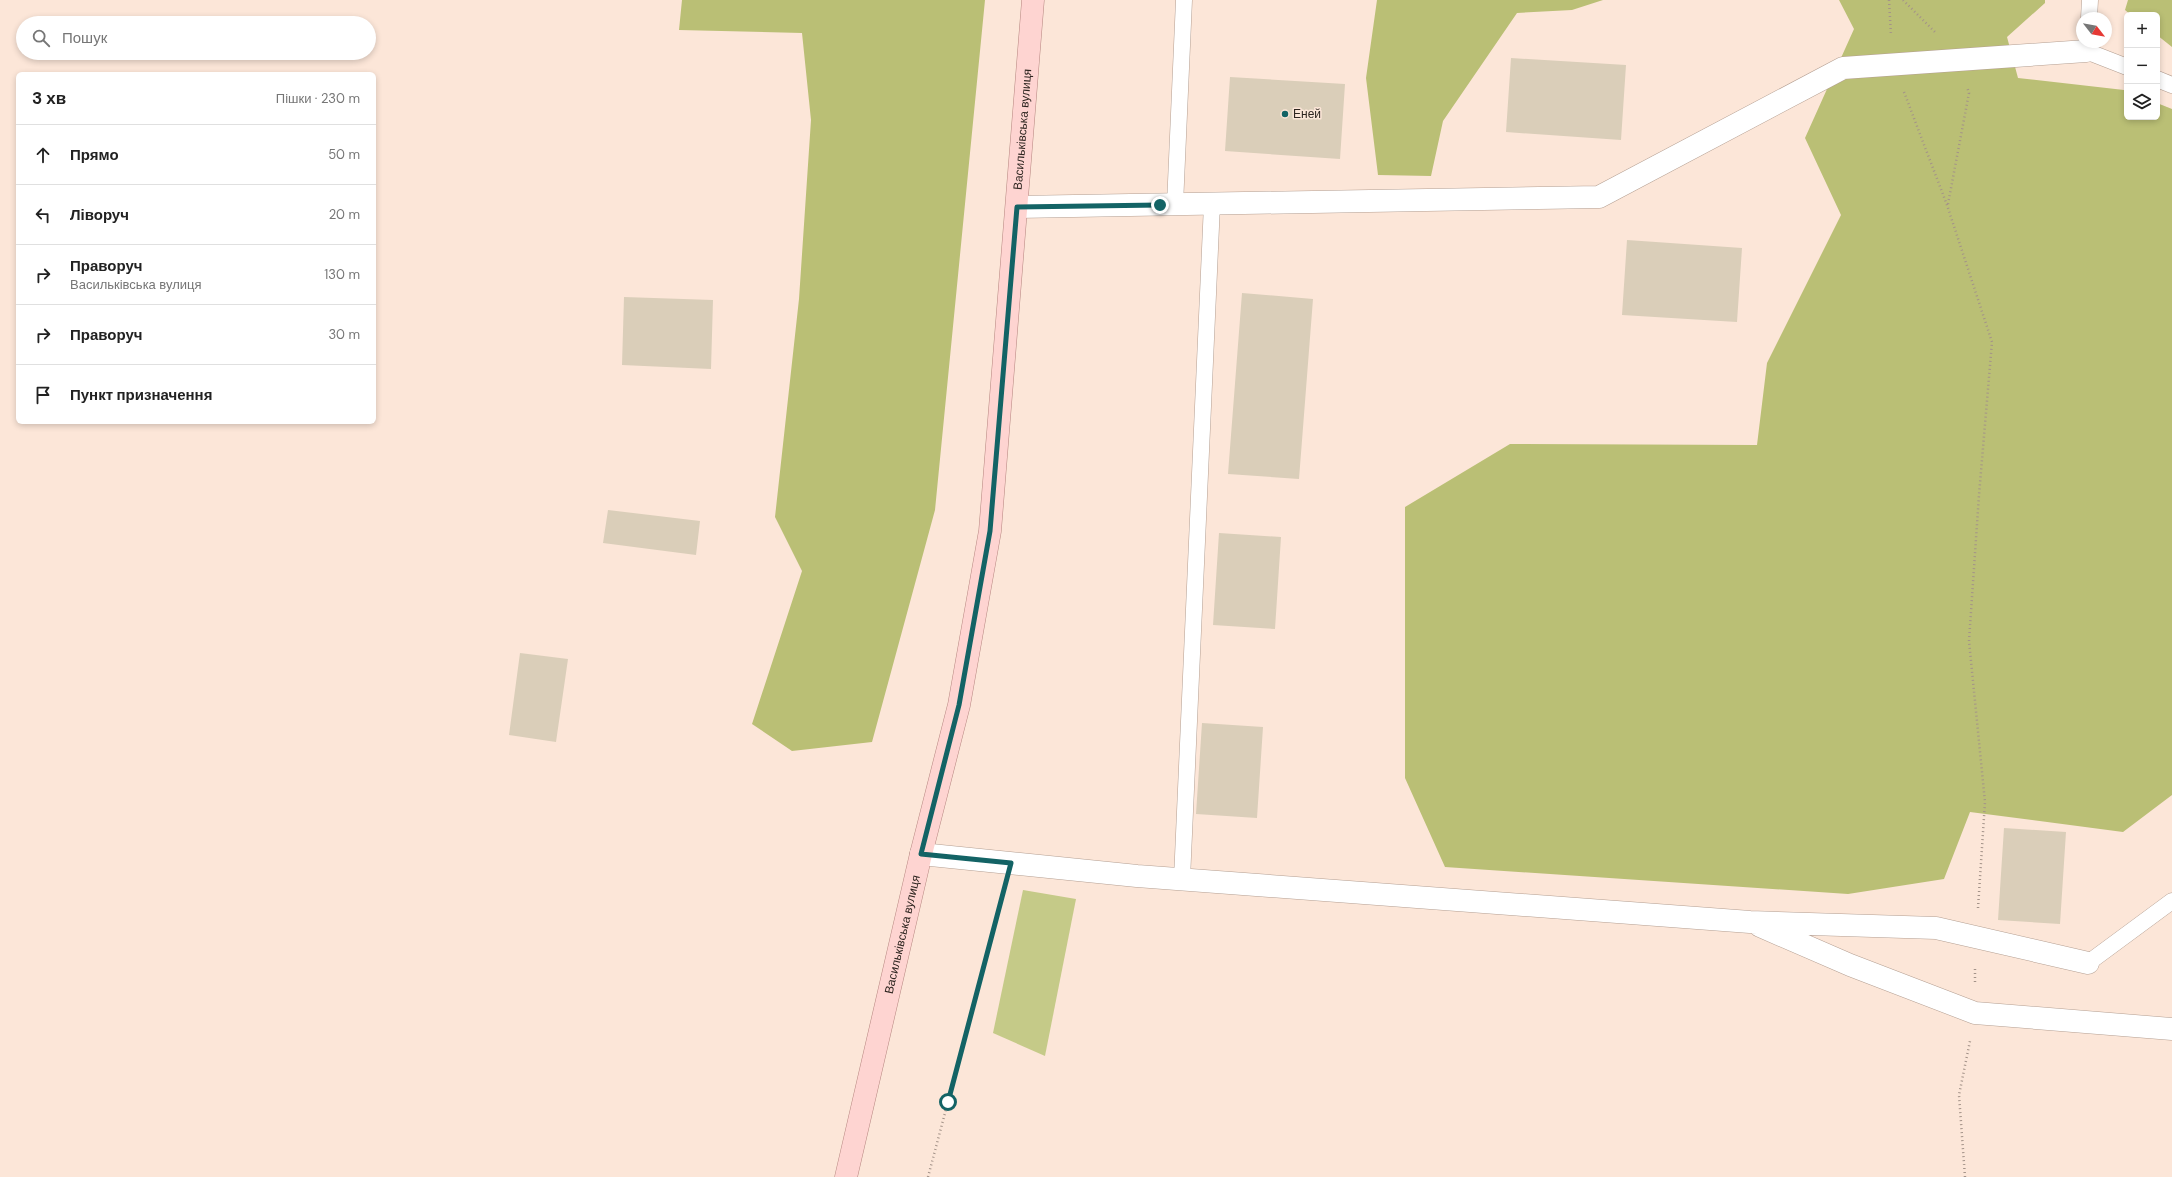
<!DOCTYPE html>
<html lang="uk">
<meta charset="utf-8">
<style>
:root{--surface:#fff;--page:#f2f2f2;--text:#222;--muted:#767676;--line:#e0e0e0}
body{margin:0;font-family:"DM Sans",sans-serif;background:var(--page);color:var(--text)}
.controls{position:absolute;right:12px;top:12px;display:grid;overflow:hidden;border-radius:6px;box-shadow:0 2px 6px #0003}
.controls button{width:36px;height:36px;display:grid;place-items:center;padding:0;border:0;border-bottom:1px solid var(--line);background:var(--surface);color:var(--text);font:20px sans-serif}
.compass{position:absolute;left:2076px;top:12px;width:36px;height:36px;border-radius:50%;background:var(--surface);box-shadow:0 2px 6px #0003;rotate:121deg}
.stop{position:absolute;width:12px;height:12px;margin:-9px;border:3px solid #136365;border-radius:50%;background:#fff}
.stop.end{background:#136365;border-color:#fff;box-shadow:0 1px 4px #0008}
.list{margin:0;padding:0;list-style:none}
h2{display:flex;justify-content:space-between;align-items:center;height:52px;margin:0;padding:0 16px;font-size:17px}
h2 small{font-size:13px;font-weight:400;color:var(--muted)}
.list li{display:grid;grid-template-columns:26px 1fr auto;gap:12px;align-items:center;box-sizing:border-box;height:60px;padding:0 16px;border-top:1px solid var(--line)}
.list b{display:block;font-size:15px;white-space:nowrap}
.list p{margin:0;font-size:13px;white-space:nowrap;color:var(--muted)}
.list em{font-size:13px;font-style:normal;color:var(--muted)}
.icon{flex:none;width:22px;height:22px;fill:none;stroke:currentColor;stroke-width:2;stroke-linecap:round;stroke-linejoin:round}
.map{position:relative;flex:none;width:2172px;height:1177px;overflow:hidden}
.search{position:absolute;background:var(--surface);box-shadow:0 2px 6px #0003;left:16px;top:16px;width:360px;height:44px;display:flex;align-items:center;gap:10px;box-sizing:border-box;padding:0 14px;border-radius:22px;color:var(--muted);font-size:15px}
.panel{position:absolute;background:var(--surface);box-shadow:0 2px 6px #0003;left:16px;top:72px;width:360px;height:352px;border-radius:6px}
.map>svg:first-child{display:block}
.green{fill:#c5ca88}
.forest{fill:#babf75}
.building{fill:#daceb9}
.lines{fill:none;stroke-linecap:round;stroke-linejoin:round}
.service-casing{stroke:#b49f92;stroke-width:17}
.minor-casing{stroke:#b49f92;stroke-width:23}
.primary-casing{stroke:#b5857f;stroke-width:23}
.path{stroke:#a49389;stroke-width:2.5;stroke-dasharray:1 3;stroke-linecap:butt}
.service{stroke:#fff;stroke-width:16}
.minor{stroke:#fff;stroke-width:22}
.primary{stroke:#fed4d1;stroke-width:22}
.route{stroke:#136365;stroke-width:5}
.poi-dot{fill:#136365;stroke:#fce6d8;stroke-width:1.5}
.labels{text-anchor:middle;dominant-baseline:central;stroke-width:3;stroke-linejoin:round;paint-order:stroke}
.poi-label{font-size:12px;fill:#2e2520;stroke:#fce6d8;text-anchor:start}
.street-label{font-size:12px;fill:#2e2520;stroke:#fce6d8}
</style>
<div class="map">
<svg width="2172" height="1177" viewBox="0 0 2172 1177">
<rect width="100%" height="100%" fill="#fce6d8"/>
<path class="green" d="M1023,890l53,9 -31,157 -52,-23z"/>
<path class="forest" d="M682,0h303l-50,510 -63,232 -80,9 -40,-27 50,-153 -27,-54 24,-218 12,-179 -9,-87 -123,-3z
M1377,0h226l-31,10 -55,3 -74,108 -12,55 -53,-1 -12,-97z
M1839,0h206v3l-38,34 11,41 106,12 3,1v26h30v-14l15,6v686l-49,37 -153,-20 -26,67 -96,15 -403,-27 -40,-89v-271l105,-63 247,1 10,-82 74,-148 -36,-77 49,-109z
M2128,0h44v47l-15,-12v-20h-26l-6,-5z"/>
<path class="building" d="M1511,58l115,7 -5,75 -115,-8z
M1230,77l115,7 -5,75 -115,-8z
M1627,240l115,8 -5,74 -115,-7z
M1242,293l71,6 -14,180 -71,-5z
M624,297l89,3 -2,69 -89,-4z
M608,510l92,11 -4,34 -93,-12z
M1219,533l62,4 -6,92 -62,-4z
M520,653l48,6 -12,83 -47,-7z
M1202,723l61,4 -6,91 -61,-4z
M2004,828l62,4 -6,92 -62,-4z"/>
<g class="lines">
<g class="service-casing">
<path id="service" d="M2089,18l1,-18
M2087,42l-1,9 41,16
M2157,79l15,6
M1175,205l9,-205
M1182,879l30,-675
M2088,963l84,-62"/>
</g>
<g class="minor-casing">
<path id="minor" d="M1017,207l582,-10 244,-129 243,-17
M921,854l216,22 613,46 186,6 152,35
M1760,926l90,39 125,48 197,16"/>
</g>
<g class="primary-casing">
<g id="primary">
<path id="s1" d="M846,1177l75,-323 38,-149 31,-174 43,-531"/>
</g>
</g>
<path class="path" d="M1889,0l2,35
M1903,0l32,32
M1904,92l43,113 45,137 -13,153 -10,146 16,161 -7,106
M1948,204l21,-111 -2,-6
M1975,982v-15
M928,1177l76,-286
M1965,1177l-6,-82 11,-54"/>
<use href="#service" class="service"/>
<use href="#minor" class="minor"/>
<use href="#primary" class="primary"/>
</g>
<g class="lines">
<path class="route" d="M948,1102l63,-239 -90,-9 38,-149 31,-174 27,-324 143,-2"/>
</g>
<circle class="poi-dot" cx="1285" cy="114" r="4"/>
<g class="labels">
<g class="poi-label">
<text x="1293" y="114">Еней</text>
</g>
<g class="street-label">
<text stroke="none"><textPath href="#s1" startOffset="1065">Васильківська вулиця</textPath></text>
<text stroke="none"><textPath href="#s1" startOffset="249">Васильківська вулиця</textPath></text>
</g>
</g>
</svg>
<div class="controls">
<button>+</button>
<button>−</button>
<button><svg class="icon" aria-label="layers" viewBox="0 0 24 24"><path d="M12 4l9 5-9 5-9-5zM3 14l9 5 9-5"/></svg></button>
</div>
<svg class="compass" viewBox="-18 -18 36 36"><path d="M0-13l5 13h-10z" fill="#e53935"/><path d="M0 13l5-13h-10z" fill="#767676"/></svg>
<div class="stop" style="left:948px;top:1102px"></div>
<div class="stop end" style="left:1160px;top:205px"></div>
<div class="search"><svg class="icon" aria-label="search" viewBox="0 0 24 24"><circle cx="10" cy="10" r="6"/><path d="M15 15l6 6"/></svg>Пошук</div>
<section class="panel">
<h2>3 хв<small>Пішки · 230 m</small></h2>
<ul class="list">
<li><svg class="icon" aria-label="ahead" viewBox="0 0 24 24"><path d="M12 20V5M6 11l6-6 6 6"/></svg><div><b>Прямо</b></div><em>50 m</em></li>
<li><svg class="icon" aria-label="left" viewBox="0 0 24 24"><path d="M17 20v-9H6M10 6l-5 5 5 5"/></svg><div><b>Ліворуч</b></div><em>20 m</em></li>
<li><svg class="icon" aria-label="right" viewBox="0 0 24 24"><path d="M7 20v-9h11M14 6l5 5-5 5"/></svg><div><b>Праворуч</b><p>Васильківська вулиця</p></div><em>130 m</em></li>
<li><svg class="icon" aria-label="right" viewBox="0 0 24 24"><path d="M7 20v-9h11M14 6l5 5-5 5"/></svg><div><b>Праворуч</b></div><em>30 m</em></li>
<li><svg class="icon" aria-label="arrive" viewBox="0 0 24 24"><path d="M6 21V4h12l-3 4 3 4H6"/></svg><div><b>Пункт призначення</b></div></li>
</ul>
</section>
</div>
